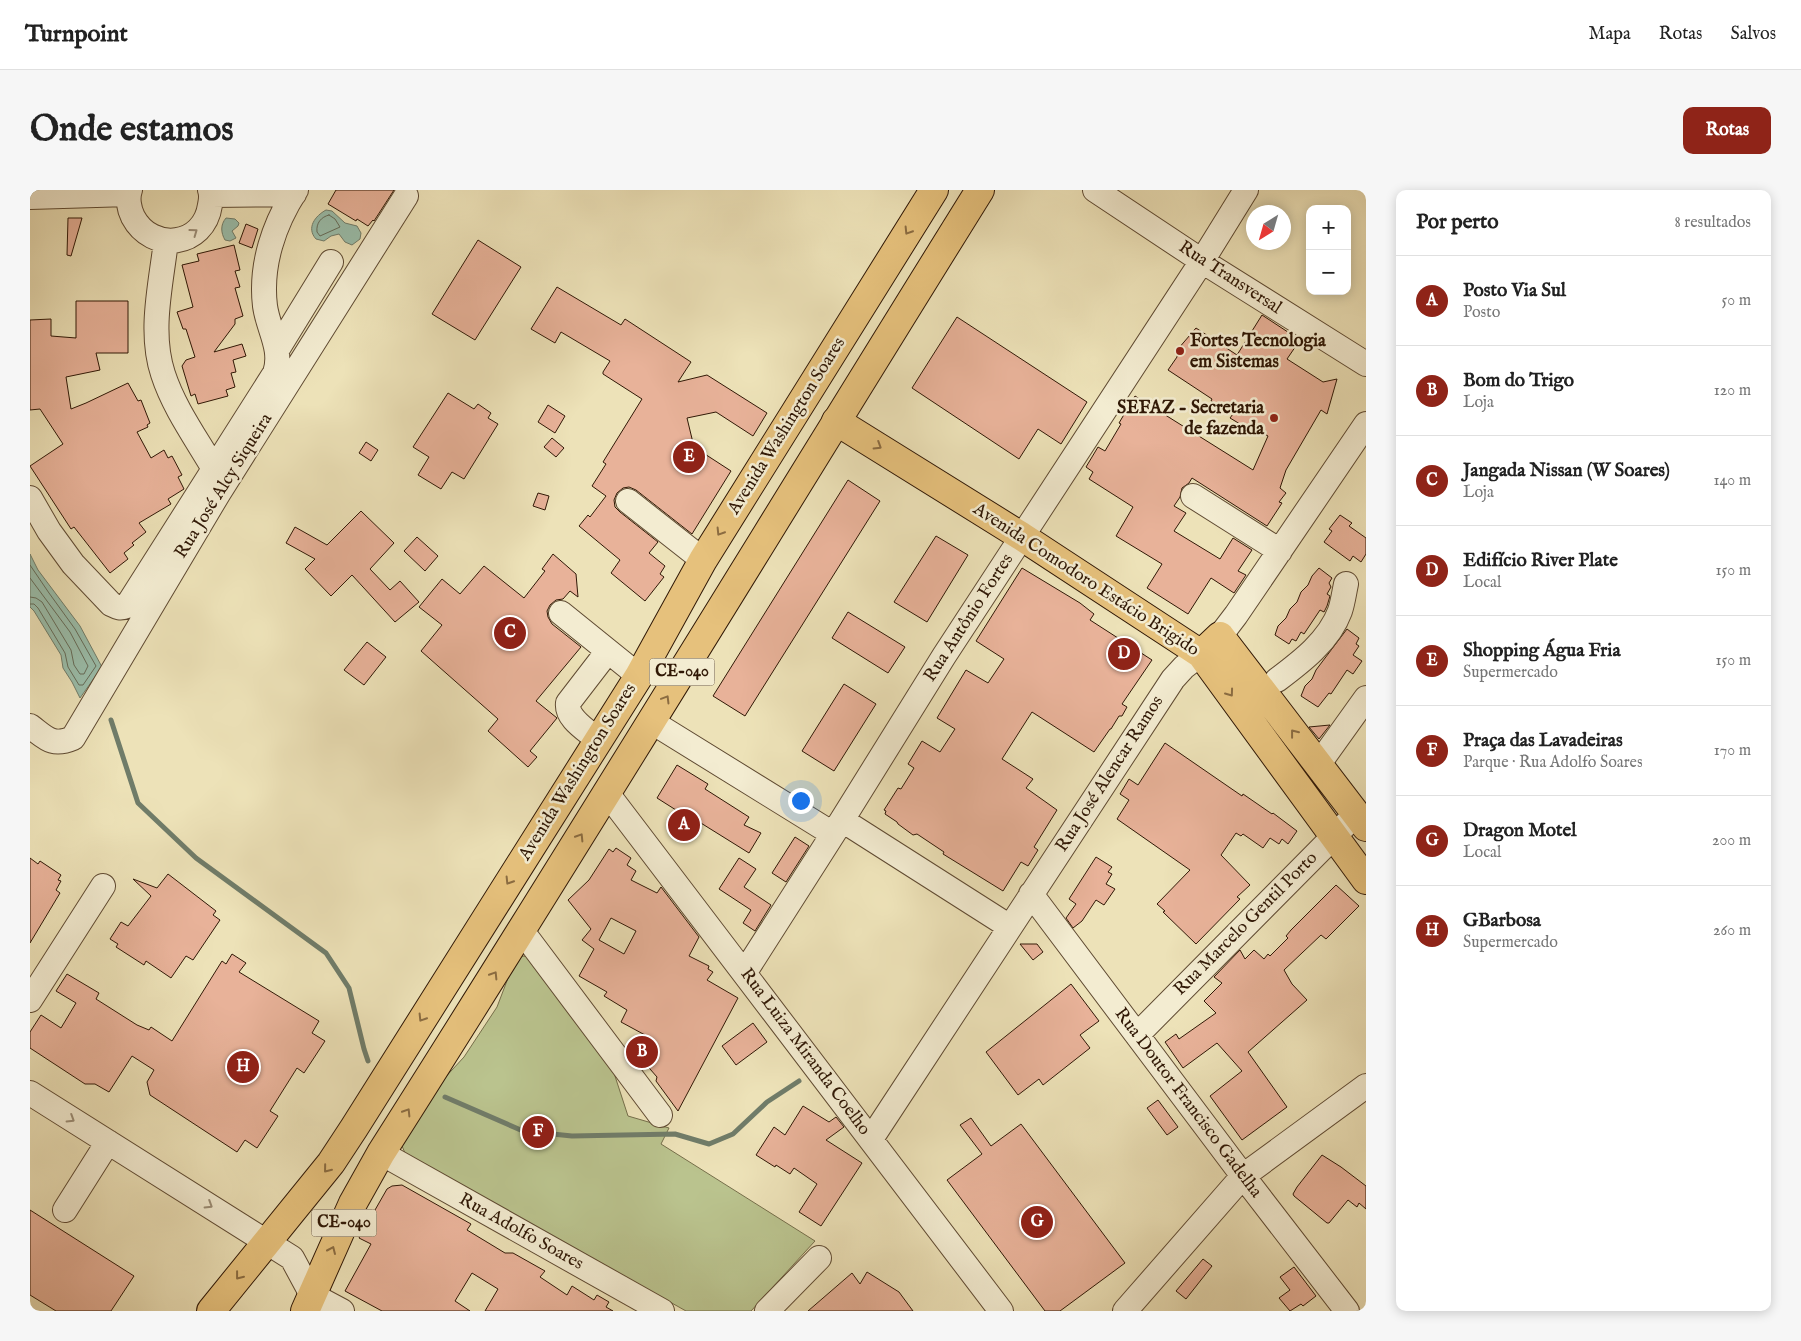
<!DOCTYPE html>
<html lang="pt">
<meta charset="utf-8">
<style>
:root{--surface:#fff;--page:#f6f6f6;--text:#222;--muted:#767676;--line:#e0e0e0;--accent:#8f2418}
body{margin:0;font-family:"IM FELL English",serif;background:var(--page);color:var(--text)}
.controls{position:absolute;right:15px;top:15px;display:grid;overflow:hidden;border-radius:10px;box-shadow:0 2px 12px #0003}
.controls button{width:45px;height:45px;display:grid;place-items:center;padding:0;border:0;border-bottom:1px solid var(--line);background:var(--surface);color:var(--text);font:25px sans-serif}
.compass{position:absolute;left:1216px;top:15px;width:45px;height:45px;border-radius:50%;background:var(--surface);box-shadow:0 2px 12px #0003;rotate:217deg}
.you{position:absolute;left:770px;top:610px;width:18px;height:18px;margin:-12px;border:4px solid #fff;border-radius:50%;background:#1a73e8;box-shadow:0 0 0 8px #1a73e833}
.badge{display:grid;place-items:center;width:32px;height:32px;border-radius:50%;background:var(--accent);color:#fff;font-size:16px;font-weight:700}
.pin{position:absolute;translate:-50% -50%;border:2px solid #fff;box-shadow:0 1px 5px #0006}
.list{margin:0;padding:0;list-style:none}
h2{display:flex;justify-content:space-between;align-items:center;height:65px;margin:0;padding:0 20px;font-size:21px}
h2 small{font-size:16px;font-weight:400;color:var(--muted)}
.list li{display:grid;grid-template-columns:32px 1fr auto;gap:15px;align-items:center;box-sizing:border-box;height:90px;padding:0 20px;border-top:1px solid var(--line)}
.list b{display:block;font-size:19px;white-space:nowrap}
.list p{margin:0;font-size:16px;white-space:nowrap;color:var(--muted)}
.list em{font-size:16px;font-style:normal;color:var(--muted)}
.map{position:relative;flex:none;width:1336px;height:1121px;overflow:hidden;border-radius:10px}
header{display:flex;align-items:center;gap:30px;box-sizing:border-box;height:70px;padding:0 25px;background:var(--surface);border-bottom:1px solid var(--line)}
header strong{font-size:24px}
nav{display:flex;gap:28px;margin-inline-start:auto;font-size:18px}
.intro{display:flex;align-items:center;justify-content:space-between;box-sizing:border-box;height:120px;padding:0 30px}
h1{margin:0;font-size:35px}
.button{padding:12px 22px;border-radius:10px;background:var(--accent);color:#fff;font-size:18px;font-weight:700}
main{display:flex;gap:30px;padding:0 30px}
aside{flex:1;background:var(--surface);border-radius:10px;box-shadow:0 2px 12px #0003}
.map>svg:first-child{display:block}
.green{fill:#bac38e;stroke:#756e4a}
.water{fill:#9abeab;stroke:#707c69}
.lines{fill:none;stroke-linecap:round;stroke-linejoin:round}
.shore{stroke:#656b58;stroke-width:1}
.stream{stroke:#707c69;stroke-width:5}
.building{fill:#e8b299;stroke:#301806;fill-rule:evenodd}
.minor-casing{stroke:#5f4a32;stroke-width:26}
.major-casing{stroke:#301806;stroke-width:30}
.highway-casing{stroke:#301806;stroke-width:30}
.minor{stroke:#f3ecd1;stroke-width:24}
.major{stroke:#e6c17c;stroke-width:28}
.highway{stroke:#e6c17c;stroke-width:28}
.oneway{stroke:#8b6c41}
.oneway2{stroke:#9b8d76}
.poi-dot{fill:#8f2418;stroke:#f3ecd1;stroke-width:2}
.labels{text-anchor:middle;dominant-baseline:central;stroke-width:5;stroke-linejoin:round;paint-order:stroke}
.shield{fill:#f3ecd1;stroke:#6a5843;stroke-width:1}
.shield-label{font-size:16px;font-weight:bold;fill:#301806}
.street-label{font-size:18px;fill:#301806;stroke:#f3ecd1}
.poi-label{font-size:18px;font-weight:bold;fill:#301806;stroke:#f3ecd1;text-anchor:start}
</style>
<header>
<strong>Turnpoint</strong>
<nav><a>Mapa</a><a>Rotas</a><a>Salvos</a></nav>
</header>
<div class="intro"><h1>Onde estamos</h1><a class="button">Rotas</a></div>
<main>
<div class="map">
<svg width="1336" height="1121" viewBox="0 0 1336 1121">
<rect width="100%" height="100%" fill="#ede2b8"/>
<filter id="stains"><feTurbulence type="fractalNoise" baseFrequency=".004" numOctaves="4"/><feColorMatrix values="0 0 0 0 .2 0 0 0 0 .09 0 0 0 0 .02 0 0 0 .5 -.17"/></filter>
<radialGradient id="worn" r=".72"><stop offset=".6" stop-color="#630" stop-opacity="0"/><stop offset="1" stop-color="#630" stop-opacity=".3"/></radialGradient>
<path class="green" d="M493,766l6,1 84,113 15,46 41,12 -8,16 154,97 -64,70h-65l-281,-158 -3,-7 4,-10 34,-53 24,-26 33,-50 16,-42 5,-7z"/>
<path class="water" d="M296,20l6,1 13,12 12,3 4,7 -1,6 -8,6 -7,-3 -6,-8 -8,2 -7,5 -8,-2c-10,-11 -1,-23 10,-29z
M196,28l9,1 4,4 -1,3 -6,5 4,7 -6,3 -5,-1c-4,-7 -5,-15 1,-22z
M0,364l8,16 42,56 22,41 -22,31 -8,-16 -9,-14 -2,-13 -27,-44 -4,-4z"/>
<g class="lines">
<path class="shore" d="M299,25l6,4 5,8 -20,9 -3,-4c-1,-9 4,-15 12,-17z
M0,375l19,28 26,36 21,37 -13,19h-4l-11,-18 -3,-14 -27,-45 -4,-4h-4
M0,388l40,54 18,34 -4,8h-4l-6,-9 -3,-15 -29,-48 -6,-4 -6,-1"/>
<path class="stream" d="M81,530l27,83 58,55 130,95 23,35 15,61 4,12
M415,907l78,34 49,5 103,-2 34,10 24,-10 34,-32 32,-21"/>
</g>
<path class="building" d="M306,0h58l-20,31 -1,-1 -5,6 -11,-7 -1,2 -28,-17z
M38,28h14l-11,38 -4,-1z
M216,34l12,5 -6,19 -13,-5z
M448,50l43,27 -46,73 -43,-26z
M204,55l6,25 -5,1 5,16 -5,1 8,28 -8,3v5l-21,28 28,-8 4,12 -13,4 3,12 -5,1 4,14 -9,3 2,6 -30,8 -3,-10 -4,2 -9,-30 4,-6 9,-3 -9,-28h-3l-6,-17 16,-5 -11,-42 17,-4 -2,-7z
M527,97l64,38 4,-6 66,43 -13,20 29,-7 60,38 -14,23 -37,-24 -29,6 7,29 37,24 -39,63 -56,-44 -7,-3 -6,1 -6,5 -3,7 1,7 5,5 38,30 -9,11 16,13 -5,8 4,3 -19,24 -34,-28 9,-13 -41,-34 9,-11 2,2 16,-21 -14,-10 14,-22 -3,-2 39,-63 -39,-25v-2l7,-11 -49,-29 -6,11 -24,-14z
M46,111h52v52h-32l4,17 -34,7 5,32 15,-6 42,-20 10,18 3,-1 9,23 -3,2 1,2 -11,5 14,26 13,-8 4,8 4,-2 10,19 -4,2 6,12 -16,10 3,5 -32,19 7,9 -14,11 2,2 -10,8 4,6 -18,14 -36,-46 -3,2 -41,-63 33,-22 -23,-35 -10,1v-90l21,-1v17l25,2z
M1232,125l38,25 -13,19 36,23 14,-3 -10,35 -6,-4 -35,60 -6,18 6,5 -7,9 3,1 -15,23 -75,-48 -3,5 -7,5 -2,9 -6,9 12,7 -12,18 46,28 13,-21 19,12 -14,21 8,4 -12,18 -23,-15 -23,36 -41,-26 15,-24 -46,-28 17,-29 -44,-28 4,-7 -7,-5 12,-20 7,4 16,-27 -2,-1 16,-27 118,74 15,-34 -21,-12 -2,3 -15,-9 3,-4 -22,-13 1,-2 -44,-29 9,-13 1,-8 18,-21 41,27z
M927,127l130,85 -26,42 -23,-15 -19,30 -107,-71z
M418,203l26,16 4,-5 13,9 -3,5 10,6 -34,55 -12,-7 -11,17 -23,-14 11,-18 -16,-10z
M518,215l17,11 -10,17 -17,-11z
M522,248l12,10 -8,9 -12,-10z
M336,252l12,8 -7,11 -12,-8z
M818,290l32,21 -135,215 -32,-20z
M508,303l11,3 -4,14 -12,-4z
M331,321l33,32 -24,26 20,21 10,-9 19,21 -24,20 -43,-47 -21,21 -26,-27 10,-10 -29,-16 9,-16 32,18z
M1310,325l12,8 -3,3 17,12v16l-5,8 -8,-6 -3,5 -26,-19 8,-11 -3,-2z
M906,346l32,19 -41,67 -33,-20z
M387,347l21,19 -13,15 -21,-20z
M523,364l23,20 2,23 -8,-6 -7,8 -7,1 -6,5 -3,6 1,6 4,7 29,23 -45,54 21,17 -27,33 7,6 -9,10 -40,-36 10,-12 -77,-68 21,-26 -23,-18 23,-28 18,15 24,-28 40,32 21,-27 -3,-2z
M992,378l58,35 14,11 -4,6 62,40 -30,44 5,3 -5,9h-3l-8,13h-1l-16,23 -62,-40 -30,47 31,20 -7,9 31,22 -23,37 4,3 -10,16 -7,-4 -18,29 -60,-37 1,-2 -27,-18 -4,1 -15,-11 -1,-2 -12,-8 1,-3 -2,-1 14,-22 3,1 13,-21 -6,-4 14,-23 18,11 15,-23 -18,-11 29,-48 22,13 16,-24 -28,-18z
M1289,378l13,10 -3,5 2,4 -4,7 3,2 -3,10 -3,6 -4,-2 -16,24 -3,-2 -5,9 -4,-2 -3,5 -14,-9 3,-9 8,-8 4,-9 7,-7 4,-10 7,-7 4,-9z
M818,422l57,35 -17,26 -56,-35z
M1317,439l12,9 -3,6 3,2 -6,9 9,6 -9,13 -6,-4 -16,24 -2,-1 -11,14 -17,-11 4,-10 7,-7 4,-9z
M337,452l19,15 -22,28 -20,-15z
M814,494l32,20 -42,67 -32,-20z
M1300,535l-11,14 -10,-12z
M1135,553l77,53 1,-2 29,20 1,-1 24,18 -9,13 -6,-5 -3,5 -9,-6 -7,10 -20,-14 -2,2 -5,-3 -15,22 29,30 -13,12 3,2 -44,45 -33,-32 2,-1 -8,-7 33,-34 -73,-51 12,-19 -9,-6 9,-15 9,6z
M647,575l31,19 -3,5 44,28 -5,8 17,8 -12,20 -61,-38 -1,2 -30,-19z
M765,647l14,9 -23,36 -14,-9z
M586,658l15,10 -4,7 9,6 -5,9 26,13 4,-6 38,50 -10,19 20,10 -1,3 5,3 -6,8 31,18 -60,113 -22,-30 1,-4 -21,-24 9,-18 -24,-13 6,-12 -23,-14 3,-4 -28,-16 15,-27 -12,-9 9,-11 -23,-29 21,-20 20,-31 4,3zM581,728l25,13 -12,23 -25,-14z
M1066,667l16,10 -4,5 4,2 -6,10 9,5 -11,16 -8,-5 -14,21 -9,7 -7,-10 10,-14 -7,-5z
M0,668l8,6 2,-3 21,14 -3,5 3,1 -5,9 4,3 -30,50z
M709,668l17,11 -12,18 27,18 -16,26 -12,-8 8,-13 -32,-21z
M138,684l48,37 -3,4 7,5 -27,40 -7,-4 -15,22 -25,-17 -2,4 -28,-18 2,-3 -8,-5 11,-17 7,4 23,-30 -18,-17 24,9z
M1306,695l23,21 -33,33 -5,-4 -37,35 8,14 15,16 -59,52 39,55 -45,33 -32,-44 32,-25 -25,-28 -34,25 -18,-26 11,-8 3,5 37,-26 -12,-12 18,-18 -8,-6 26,-27 5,9 9,-9 10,9 4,-5 2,2 18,-18 -2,-2 5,-6z
M990,754h17l6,8 -10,8z
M202,764l14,9 -7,9 80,49 -7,12 13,8 -21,32 -7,-5 -27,43 8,5 -21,32 -12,-8 -8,12 -87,-57 -3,-13 7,-12 -22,-14 -23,36 -14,-8h-10l-55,-36v-16l11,-17 20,13 15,-25 -20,-12 11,-17 32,19 -3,6 41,26 12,5 2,-3 21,14 50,-80 4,3z
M1041,794l28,37 -19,14 10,13 -47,37 -4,-6 -21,16 -32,-43z
M723,833l14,19 -31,23 -14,-19z
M1128,910l20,27 -11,8 -20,-27z
M773,916l26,16 7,-5 8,10 -18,13 36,23 -41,63 -22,-14 18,-28 -23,-16 -4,6 -14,-9 -1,2 -19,-12 18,-28 11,8z
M941,928l20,28 30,-22 104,139 -65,48h-15l-98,-131 35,-26 -22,-29z
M1292,965l19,12 25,19v23l-7,-6 -2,4 -9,-7 -19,23h-2l-33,-27 -1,-2 4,-7z
M372,995l69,39 -4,6 38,23h8l32,18 -5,6 27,18 5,-9 22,14 3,-5 12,7 -3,5 7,4h-128l13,-22 -26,-16 -17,28 15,10h-88l-37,-20 26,-47 -12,-6 28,-49 5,-3z
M0,1020l104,66 -23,35h-55l-26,-16z
M1173,1069l9,7 -26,33 -10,-8z
M1264,1077l22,29 -13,10 -2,-2 -11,7 -11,-13 11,-8 -10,-13z
M837,1082l32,20 14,19h-105l44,-38 8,11z"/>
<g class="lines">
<g class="minor-casing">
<path id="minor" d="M100,0c-3,8 -1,19 3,27 19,36 71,30 77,-12 1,-5 2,-9 0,-15
M1065,0l107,71 164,103
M182,5l82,-1
M0,7l99,-3
M136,51c-5,43 -17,91 -3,133 11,34 33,64 51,95
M247,160l54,-88
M1163,306l87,55
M0,308l19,33 24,33 38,40c6,3 9,5 16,2l148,-233c8,-24 -7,-44 -10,-67 -5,-41 9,-82 31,-116
M598,311l75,59
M531,423l78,63
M1190,446l16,-21 130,-191
M1247,490c24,-18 52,-39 63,-69 3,-9 4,-18 6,-27
M622,532l181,112
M0,536c16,12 22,21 43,12l145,-244 188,-298
M568,550c-11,-10 -32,-21 -30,-37l40,-52
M1288,575l48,-67
M577,603l394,518
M812,630l168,107
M1001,704l212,282 104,135
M492,741l138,184
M715,782l97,-152 102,-164 258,-395 44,-71
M0,810l73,-114
M1107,845l219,-221
M0,903l262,165 20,37 30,16
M841,949l302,-460 11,-12 17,-13
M351,963l281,158
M35,1020l43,-68
M737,1121l52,-53
M1095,1121l118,-135 123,-90"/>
</g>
<g class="major-casing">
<path id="major" d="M806,231l185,115 180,118 165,226
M1171,464l19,-18 146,191"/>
</g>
<g class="highway-casing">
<path id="highway" d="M181,1121l120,-148 23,-35 285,-452 64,-116 231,-370
M275,1121l48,-108 28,-50c203,-319 399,-642 599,-963"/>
</g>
<use href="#minor" class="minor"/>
<use href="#major" class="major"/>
<use href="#highway" class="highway"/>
</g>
<defs><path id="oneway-chevron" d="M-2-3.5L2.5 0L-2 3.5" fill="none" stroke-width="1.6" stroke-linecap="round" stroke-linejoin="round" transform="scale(1.25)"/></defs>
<g class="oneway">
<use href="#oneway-chevron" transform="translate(878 41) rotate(122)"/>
<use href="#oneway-chevron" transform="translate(848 256) rotate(32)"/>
<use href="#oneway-chevron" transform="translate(690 342) rotate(122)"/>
<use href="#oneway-chevron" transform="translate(1200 503) rotate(54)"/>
<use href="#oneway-chevron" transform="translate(636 509) rotate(-59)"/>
<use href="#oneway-chevron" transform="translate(1264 543) rotate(-128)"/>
<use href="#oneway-chevron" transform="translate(550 647) rotate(-58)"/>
<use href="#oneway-chevron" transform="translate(479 691) rotate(122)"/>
<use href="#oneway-chevron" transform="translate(464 785) rotate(-58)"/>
<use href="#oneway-chevron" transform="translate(392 828) rotate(122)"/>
<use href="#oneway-chevron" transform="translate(377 922) rotate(-58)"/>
<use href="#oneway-chevron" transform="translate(297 979) rotate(129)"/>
<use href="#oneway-chevron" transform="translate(302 1060) rotate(-66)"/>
<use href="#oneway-chevron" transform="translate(209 1086) rotate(128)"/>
</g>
<g class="oneway2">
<use href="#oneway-chevron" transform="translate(164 42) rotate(-36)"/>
<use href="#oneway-chevron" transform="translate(41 929) rotate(32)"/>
<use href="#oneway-chevron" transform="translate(179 1015) rotate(32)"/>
</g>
<g class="poi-dot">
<circle cx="1150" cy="161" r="5"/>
<circle cx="1244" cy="228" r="5"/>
</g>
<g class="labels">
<g class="shield">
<rect x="619.5" y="468.5" width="65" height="27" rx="4"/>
<rect x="281.5" y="1019.5" width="65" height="27" rx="4"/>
</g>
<g class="shield-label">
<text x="652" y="482">CE-040</text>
<text x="314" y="1033">CE-040</text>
</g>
<g class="street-label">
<text transform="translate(1200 88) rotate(33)">Rua Transversal</text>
<text transform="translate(757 236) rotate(-58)">Avenida Washington Soares</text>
<text transform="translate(194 296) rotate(-58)">Rua José Alcy Siqueira</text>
<text transform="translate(1056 390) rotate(33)">Avenida Comodoro Estácio Brigido</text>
<text transform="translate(939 428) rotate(-57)">Rua Antônio Fortes</text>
<text transform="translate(548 582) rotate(-58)">Avenida Washington Soares</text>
<text transform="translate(1080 584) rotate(-57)">Rua José Alencar Ramos</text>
<text transform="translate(1216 734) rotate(-45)">Rua Marcelo Gentil Porto</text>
<text transform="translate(775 862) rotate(53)">Rua Luiza Miranda Coelho</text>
<text transform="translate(1158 913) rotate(53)">Rua Doutor Francisco Gadelha</text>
<text transform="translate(491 1042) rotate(29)">Rua Adolfo Soares</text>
</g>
<g class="poi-label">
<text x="1160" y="151">Fortes Tecnologia<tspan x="1160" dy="21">em Sistemas</tspan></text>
<text x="1234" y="218" text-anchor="end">SEFAZ - Secretaria<tspan x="1234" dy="21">de fazenda</tspan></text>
</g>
</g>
<rect width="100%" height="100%" filter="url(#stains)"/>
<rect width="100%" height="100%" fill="url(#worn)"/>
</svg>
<div class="controls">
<button>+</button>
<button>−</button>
</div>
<svg class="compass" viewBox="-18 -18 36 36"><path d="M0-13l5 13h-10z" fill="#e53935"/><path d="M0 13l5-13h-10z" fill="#767676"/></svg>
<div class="you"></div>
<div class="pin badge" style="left:654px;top:635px">A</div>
<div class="pin badge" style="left:612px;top:862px">B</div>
<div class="pin badge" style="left:480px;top:443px">C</div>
<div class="pin badge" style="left:1094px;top:464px">D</div>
<div class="pin badge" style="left:659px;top:267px">E</div>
<div class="pin badge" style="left:508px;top:942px">F</div>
<div class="pin badge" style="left:1007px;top:1032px">G</div>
<div class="pin badge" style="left:213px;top:877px">H</div>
</div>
<aside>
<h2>Por perto<small>8 resultados</small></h2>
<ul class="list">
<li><span class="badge">A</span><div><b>Posto Via Sul</b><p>Posto</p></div><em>50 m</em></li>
<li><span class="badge">B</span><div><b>Bom do Trigo</b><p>Loja</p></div><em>120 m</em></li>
<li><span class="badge">C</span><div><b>Jangada Nissan (W Soares)</b><p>Loja</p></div><em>140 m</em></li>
<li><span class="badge">D</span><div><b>Edifício River Plate</b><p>Local</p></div><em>150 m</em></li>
<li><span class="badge">E</span><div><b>Shopping Água Fria</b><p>Supermercado</p></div><em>150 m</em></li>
<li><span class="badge">F</span><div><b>Praça das Lavadeiras</b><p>Parque · Rua Adolfo Soares</p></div><em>170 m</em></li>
<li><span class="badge">G</span><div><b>Dragon Motel</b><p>Local</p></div><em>200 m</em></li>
<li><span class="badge">H</span><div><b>GBarbosa</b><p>Supermercado</p></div><em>260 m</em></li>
</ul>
</aside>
</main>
